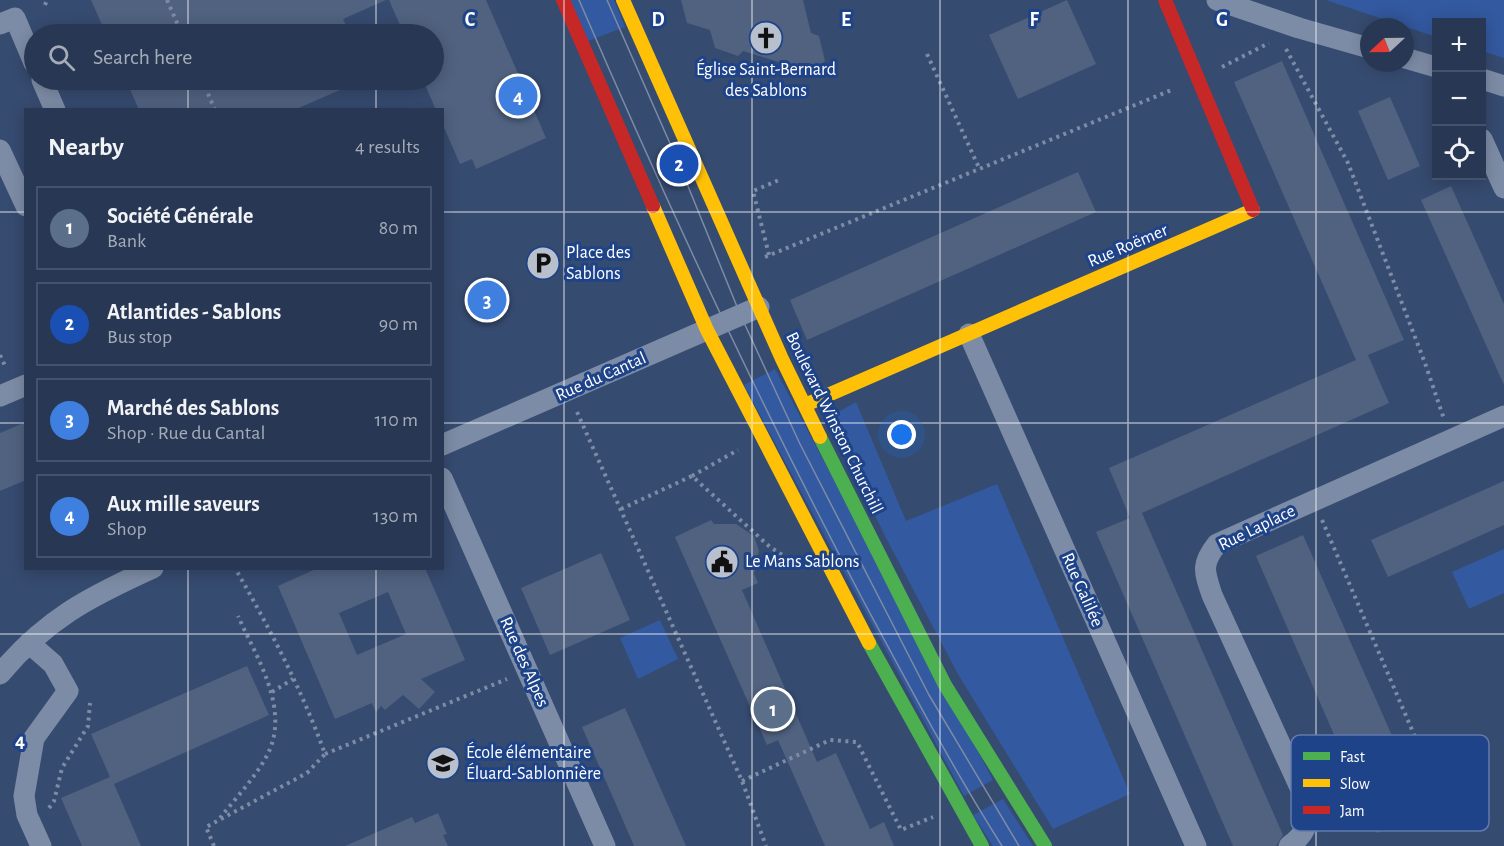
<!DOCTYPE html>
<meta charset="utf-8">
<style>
:root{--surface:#283854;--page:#34435e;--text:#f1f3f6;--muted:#a5acb8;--line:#44526b;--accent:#8bbbb9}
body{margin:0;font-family:"Alegreya Sans",sans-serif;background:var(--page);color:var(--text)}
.controls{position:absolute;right:18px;top:18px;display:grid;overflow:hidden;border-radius:0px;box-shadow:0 3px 15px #0003}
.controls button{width:54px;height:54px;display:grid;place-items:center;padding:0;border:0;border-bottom:2px solid var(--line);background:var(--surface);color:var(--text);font:30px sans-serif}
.compass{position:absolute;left:1360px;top:18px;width:54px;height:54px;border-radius:50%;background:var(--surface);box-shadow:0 3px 15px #0003;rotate:248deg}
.you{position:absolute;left:902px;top:435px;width:21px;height:21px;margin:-15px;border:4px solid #fff;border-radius:50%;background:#1a73e8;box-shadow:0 0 0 9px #1a73e833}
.badge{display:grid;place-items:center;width:39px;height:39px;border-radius:50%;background:var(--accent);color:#fff;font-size:20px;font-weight:700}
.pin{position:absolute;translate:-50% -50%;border:3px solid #fff;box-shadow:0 2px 6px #0006}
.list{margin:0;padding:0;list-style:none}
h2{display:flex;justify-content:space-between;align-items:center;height:78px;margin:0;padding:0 24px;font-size:26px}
h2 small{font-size:20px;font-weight:400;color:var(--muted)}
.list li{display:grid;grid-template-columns:39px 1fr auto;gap:18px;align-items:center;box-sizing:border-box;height:84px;margin:0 12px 12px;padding:0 12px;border:2px solid var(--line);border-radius:0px}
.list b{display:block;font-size:22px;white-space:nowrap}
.list p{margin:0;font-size:20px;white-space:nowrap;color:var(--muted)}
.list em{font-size:20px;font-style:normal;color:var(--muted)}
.icon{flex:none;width:33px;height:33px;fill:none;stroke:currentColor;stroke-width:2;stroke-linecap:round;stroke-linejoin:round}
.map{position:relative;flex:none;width:1504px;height:846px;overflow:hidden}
.search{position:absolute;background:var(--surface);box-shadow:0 3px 15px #0003;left:24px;top:24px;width:420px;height:66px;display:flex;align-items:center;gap:15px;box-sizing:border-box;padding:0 21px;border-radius:33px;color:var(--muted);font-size:22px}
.panel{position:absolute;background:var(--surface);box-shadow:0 3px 15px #0003;left:24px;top:108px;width:420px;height:462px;border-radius:0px}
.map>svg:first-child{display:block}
.green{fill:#3359a0}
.building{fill:#506280;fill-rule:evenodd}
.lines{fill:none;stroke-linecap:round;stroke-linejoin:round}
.path{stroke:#7d8ca6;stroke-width:4;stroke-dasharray:3 4.5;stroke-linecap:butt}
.street{stroke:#7d8ca6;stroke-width:21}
.fast{stroke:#4caf50;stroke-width:14}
.slow{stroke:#ffc107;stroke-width:14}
.jam{stroke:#c62828;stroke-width:14}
.tram{stroke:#7d8ca4;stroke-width:1.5}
.grid{fill:none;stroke:#fff;stroke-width:1.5;stroke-opacity:0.55}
.labels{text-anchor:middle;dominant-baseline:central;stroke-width:6;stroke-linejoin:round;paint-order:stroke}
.poi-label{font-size:18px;fill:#fff;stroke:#1e4389;text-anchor:start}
.street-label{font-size:18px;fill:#fff;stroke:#1e4389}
.key{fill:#1e4389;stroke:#627bac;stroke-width:1.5}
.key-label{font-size:16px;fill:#fff}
.grid-label{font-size:20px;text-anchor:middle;font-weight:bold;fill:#fff;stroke:#1e4389;stroke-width:6;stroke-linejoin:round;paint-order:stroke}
</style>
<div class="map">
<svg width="1504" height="846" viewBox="0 0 1504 846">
<rect width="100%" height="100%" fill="#364b70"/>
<path class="green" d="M570,0h44l11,27 -37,14z
M1326,0h178v58l-22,-7v-29h-46v15z
M775,369l218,411 -29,16 -220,-411z
M856,402l50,119 91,-37 133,310 -77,35 -94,-153 -74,-140 -57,-118z
M1504,549v44l-35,16 -17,-37z
M660,620l18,39 -40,20 -18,-41z
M1003,799l30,47h-40l-20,-31z"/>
<path class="building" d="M91,0h295l-43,19 7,15h-244z
M389,0h97l60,138 -70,31 -4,-10 -12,5 -18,-41v-13h-6l-13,-30h11v-46h-30z
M681,0h122l8,33 8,3 6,25 -18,17 -23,-8 -2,-7 -39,-12 -5,5 -23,-8 -5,-18 -23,-7z
M1067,0l29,64 -78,35 -29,-64z
M1282,61l122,279 -36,15 21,48 -247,110 141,322 -7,11h-43l-137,-314 34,-14 -21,-50 247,-108 -122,-278z
M126,80h237l-69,30h-155z
M1390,97l30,69 -32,14 -30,-69z
M1078,172l18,40 -289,128 -17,-40z
M1451,186l53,118v81l-83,-185z
M26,422v58l-26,11v-58z
M1504,481v44l-116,52 -17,-37z
M711,520l3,4h22l18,12 5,15 -5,23 4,9 -16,7 75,172 19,-9 34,76 14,-7 10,24h-69l-47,-106 -11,5 -92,-208z
M1303,535l123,277 -49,21 -121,-277z
M601,553l29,67 -80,35 -29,-67z
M318,568h107l40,92 -44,19 14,13 -16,17 -16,-14 -18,15 -4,-4 -5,6 -4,-9 -37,16 -57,-133zM388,592l18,42 -49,21 -18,-42z
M247,666l22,49 -155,69 27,62h-59l-21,-48 49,-21 -19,-43z
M625,708l61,138h-52l-19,-44 -33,-75z
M438,813l9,21 -4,1 5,11h-103l67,-29 3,6z"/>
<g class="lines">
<path class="path" d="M167,0l15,34
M45,5l2,-5
M1286,49l62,114 77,200 19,56
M927,54l53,116
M1222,67l47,-24
M202,80l13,30
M769,255l-16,-64 26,-11
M765,257l409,-168
M0,355l6,13
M577,412l165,369 24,65
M692,476l46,-26
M621,509l71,-33 78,71 23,15
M1322,520l130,303
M272,692l21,-13
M325,754l182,-75
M742,781l88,-41 27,2 44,88 32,-13
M49,808l5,-7 8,-33 26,-42 2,-23
M220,818c15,-19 33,-38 45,-59 28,-47 -8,-100 -27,-143
M214,846l-8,-19 101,-54 18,-19c-23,-64 -56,-127 -90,-186"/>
<path class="street" d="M1217,0l82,28 70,20
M0,24l15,-6 19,45
M1405,58l31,9
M1482,79l22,7
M42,80l13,30
M1482,139l22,49
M0,150l26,56
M969,334l227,512
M0,396l26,-11
M442,445l317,-138
M442,478l163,368
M29,643l24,21 15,27 -34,47 -10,58 3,19 14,31
M0,674c46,-55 89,-77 153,-106
M1289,846c17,-12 19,-21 19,-41l-96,-210c-8,-24 -11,-31 5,-51l287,-128"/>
<path class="fast" d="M820,437l125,248 100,161
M869,643l113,203"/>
<path class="slow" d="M623,0l159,359 38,78
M653,206l54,124 162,313
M805,405l448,-195"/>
<path class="jam" d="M563,0l90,206
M1165,0l88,210"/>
<path class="tram" d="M579,0c88,204 181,405 285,602 44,82 88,165 138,244
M607,0l72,164 61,150 60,130 129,251 90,151"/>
</g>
<path class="grid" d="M188,0v34M376,0v34M564,0v846M752,0v846M940,0v846M1128,0v846M1316,0v846M188,80v30M376,80v30M0,212h26M442,212h1062M0,423h26M442,423h1062M188,568v278M376,568v278M0,634h1504"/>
<defs>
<g id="church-disc" transform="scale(1.725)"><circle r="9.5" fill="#b9c0cd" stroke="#1e4389"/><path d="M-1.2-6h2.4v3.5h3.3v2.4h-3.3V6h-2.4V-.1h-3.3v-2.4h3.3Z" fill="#111"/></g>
<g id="parking-disc" transform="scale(1.725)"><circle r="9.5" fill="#b9c0cd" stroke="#1e4389"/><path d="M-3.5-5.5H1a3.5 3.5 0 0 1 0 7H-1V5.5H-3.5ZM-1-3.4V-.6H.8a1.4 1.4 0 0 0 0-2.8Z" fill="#111"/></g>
<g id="civic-disc" transform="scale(1.725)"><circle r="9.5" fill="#b9c0cd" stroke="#1e4389"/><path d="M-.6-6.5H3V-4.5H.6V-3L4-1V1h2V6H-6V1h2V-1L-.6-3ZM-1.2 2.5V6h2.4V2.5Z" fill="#111"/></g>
<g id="school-disc" transform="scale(1.725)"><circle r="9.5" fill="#b9c0cd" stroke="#1e4389"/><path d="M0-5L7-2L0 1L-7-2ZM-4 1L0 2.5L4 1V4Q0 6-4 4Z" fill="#111"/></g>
</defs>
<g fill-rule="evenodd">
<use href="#church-disc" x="766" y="38"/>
<use href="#parking-disc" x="543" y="263"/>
<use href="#civic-disc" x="722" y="562"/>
<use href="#school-disc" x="443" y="763"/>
</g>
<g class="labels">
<g class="poi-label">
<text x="766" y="70" text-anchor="middle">Église Saint-Bernard<tspan x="766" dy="21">des Sablons</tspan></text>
<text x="566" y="253">Place des<tspan x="566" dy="21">Sablons</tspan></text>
<text x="745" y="562">Le Mans Sablons</text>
<text x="466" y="753">École élémentaire<tspan x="466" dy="21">Éluard-Sablonnière</tspan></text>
</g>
<g class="street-label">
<text transform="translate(1128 246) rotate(-23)">Rue Roëmer</text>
<text transform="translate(601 377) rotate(-24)">Rue du Cantal</text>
<text transform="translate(834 423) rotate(64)">Boulevard Winston Churchill</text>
<text transform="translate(1257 528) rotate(-26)">Rue Laplace</text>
<text transform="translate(1082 590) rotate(66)">Rue Galilée</text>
<text transform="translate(524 662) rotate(66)">Rue des Alpes</text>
</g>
</g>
<rect x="1291" y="735" width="198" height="96" rx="9" class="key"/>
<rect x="1303" y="752" width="27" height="8" fill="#4caf50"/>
<rect x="1303" y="779" width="27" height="8" fill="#ffc107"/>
<rect x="1303" y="806" width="27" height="8" fill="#c62828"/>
<g class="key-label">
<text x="1340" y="762">Fast</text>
<text x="1340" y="789">Slow</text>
<text x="1340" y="816">Jam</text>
</g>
<g class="grid-label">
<text x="470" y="26">C</text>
<text x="658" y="26">D</text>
<text x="846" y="26">E</text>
<text x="1034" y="26">F</text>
<text x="1222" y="26">G</text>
<text x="20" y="747">4</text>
</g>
</svg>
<div class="controls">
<button>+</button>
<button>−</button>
<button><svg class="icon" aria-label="locate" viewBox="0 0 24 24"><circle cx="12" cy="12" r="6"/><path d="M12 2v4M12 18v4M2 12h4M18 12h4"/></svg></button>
</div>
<svg class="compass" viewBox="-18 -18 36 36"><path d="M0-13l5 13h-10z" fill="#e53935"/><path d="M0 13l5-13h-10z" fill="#a5acb8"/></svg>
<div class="you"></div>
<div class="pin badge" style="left:773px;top:709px;background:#5c6f8a">1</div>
<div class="pin badge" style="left:679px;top:164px;background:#1a4fb4">2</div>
<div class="pin badge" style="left:487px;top:300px;background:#3f7fe0">3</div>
<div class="pin badge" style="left:518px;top:96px;background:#3f7fe0">4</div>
<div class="search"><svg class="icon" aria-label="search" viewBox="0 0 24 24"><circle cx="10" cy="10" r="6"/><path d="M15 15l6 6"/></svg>Search here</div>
<section class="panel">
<h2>Nearby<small>4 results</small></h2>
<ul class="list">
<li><span class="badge" style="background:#5c6f8a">1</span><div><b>Société Générale</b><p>Bank</p></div><em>80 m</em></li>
<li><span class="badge" style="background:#1a4fb4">2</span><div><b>Atlantides - Sablons</b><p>Bus stop</p></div><em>90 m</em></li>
<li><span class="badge" style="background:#3f7fe0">3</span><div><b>Marché des Sablons</b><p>Shop · Rue du Cantal</p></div><em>110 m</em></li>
<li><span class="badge" style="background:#3f7fe0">4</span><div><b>Aux mille saveurs</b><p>Shop</p></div><em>130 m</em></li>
</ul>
</section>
</div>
